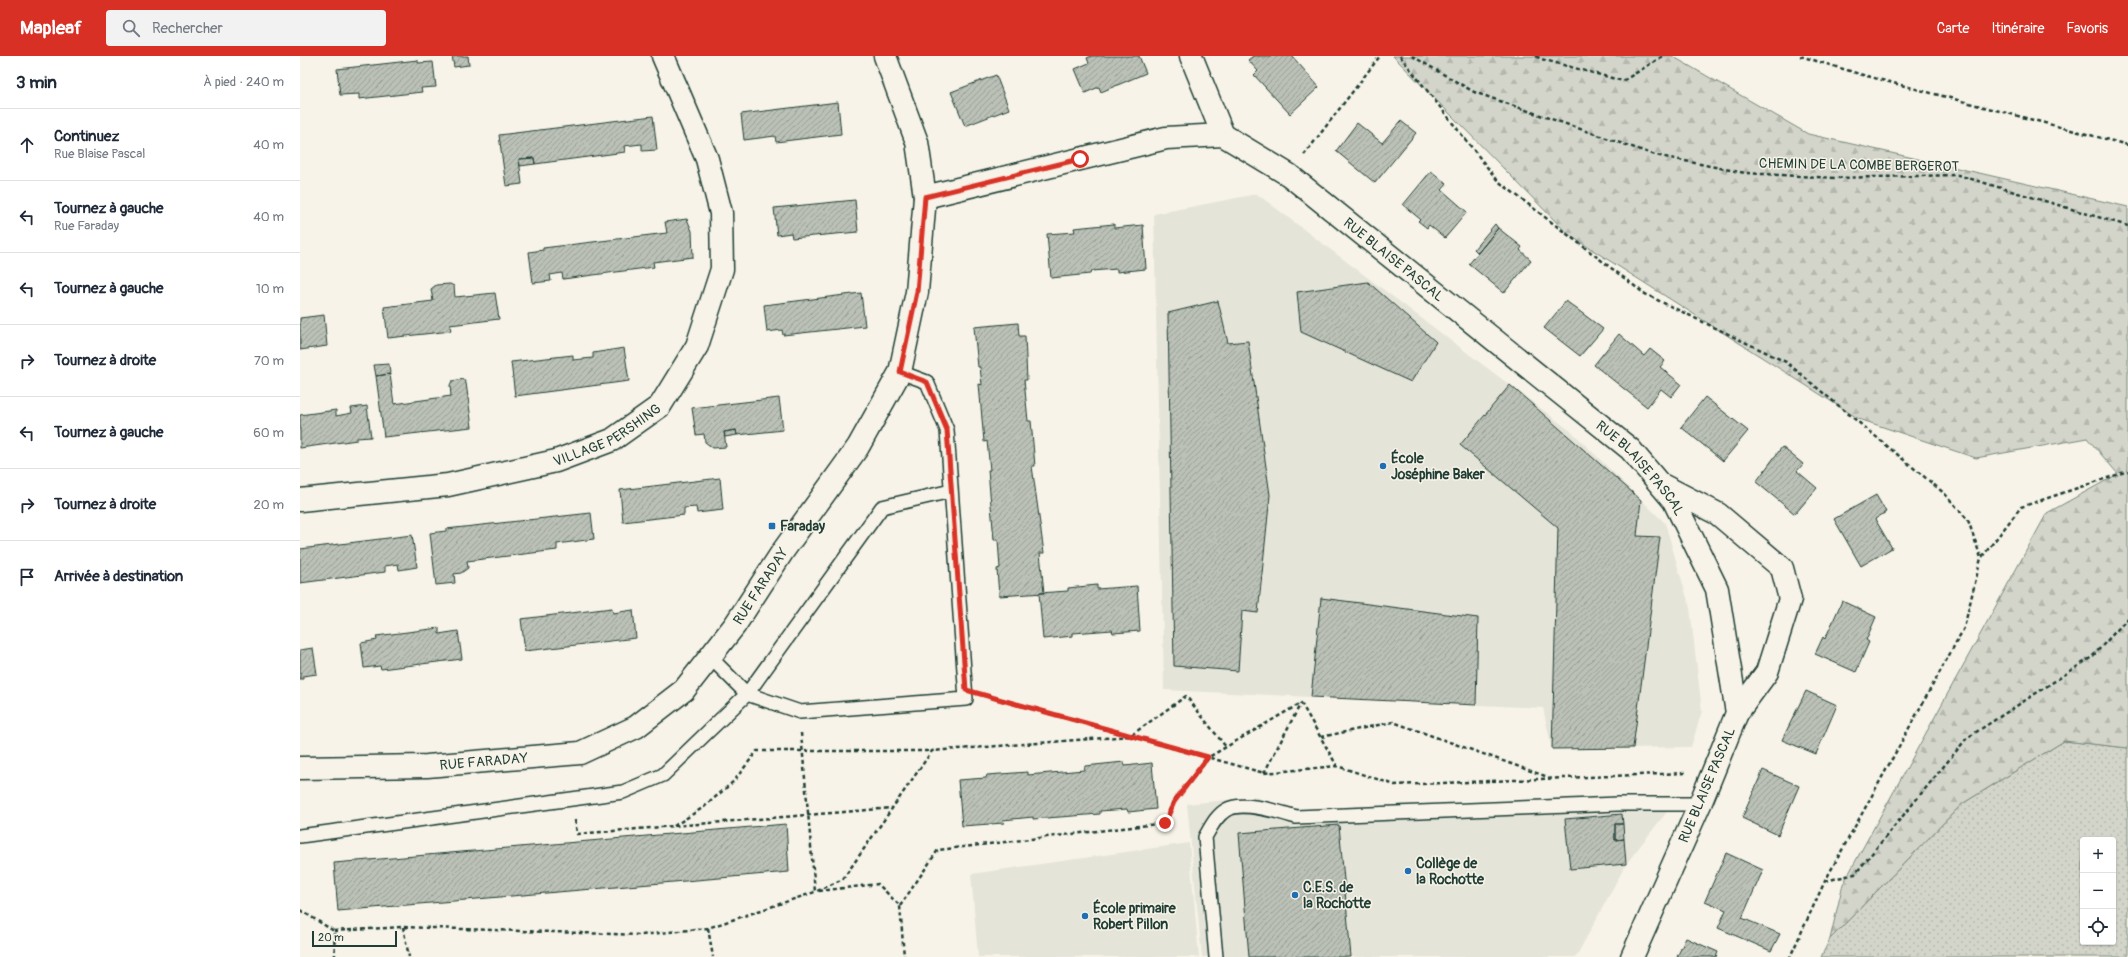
<!DOCTYPE html>
<html lang="fr">
<meta charset="utf-8">
<style>
:root{--surface:#fff;--page:#f2f2f3;--text:#1f2937;--muted:#747a83;--line:#e0e1e3;--accent:#d93025}
body{margin:0;font-family:Pangolin,sans-serif;background:var(--page);color:var(--text)}
.controls{position:absolute;right:12px;bottom:12px;display:grid;overflow:hidden;border-radius:4px;box-shadow:0 1px 3px #0004}
.controls button{width:36px;height:36px;display:grid;place-items:center;padding:0;border:0;border-bottom:1px solid var(--line);background:var(--surface);color:var(--text);font:20px sans-serif}
.scale{position:absolute;left:12px;bottom:10px;width:85px;box-sizing:border-box;padding-left:4px;border:2px solid #1f3d34;border-top:0;font-size:11px;line-height:14px;white-space:nowrap;color:#1f3d34;-webkit-text-stroke:3px #f7f3e8;paint-order:stroke}
.stop{position:absolute;width:12px;height:12px;margin:-9px;border:3px solid #d93025;border-radius:50%;background:#fff}
.stop.end{background:#d93025;border-color:#fff;box-shadow:0 1px 4px #0008}
.list{margin:0;padding:0;list-style:none}
h2{display:flex;justify-content:space-between;align-items:center;height:52px;margin:0;padding:0 16px;font-size:17px}
h2 small{font-size:13px;font-weight:400;color:var(--muted)}
.list li{display:grid;grid-template-columns:26px 1fr auto;gap:12px;align-items:center;box-sizing:border-box;height:72px;padding:0 16px;border-top:1px solid var(--line)}
.list b{display:block;font-size:15px;white-space:nowrap}
.list p{margin:0;font-size:13px;white-space:nowrap;color:var(--muted)}
.list em{font-size:13px;font-style:normal;color:var(--muted)}
.icon{flex:none;width:22px;height:22px;fill:none;stroke:currentColor;stroke-width:2;stroke-linecap:round;stroke-linejoin:round}
.map{position:relative;flex:none;width:1828px;height:901px;overflow:hidden}
header{display:flex;align-items:center;gap:24px;box-sizing:border-box;height:56px;padding:0 20px;background:var(--accent);color:#fff}
header strong{font-size:19px}
nav{display:flex;gap:22px;margin-inline-start:auto;font-size:14px}
.search{width:280px;height:36px;background:var(--page);display:flex;align-items:center;gap:10px;box-sizing:border-box;padding:0 14px;border-radius:4px;color:var(--muted);font-size:15px}
main{display:flex}
aside{flex:1;background:var(--surface)}
.map>svg:first-child{display:block}
.built{fill:#e5e4d9}
.grass{fill:url(#grass-dots);stroke:#79897f;fill-rule:evenodd}
.forest{fill:url(#forest-firs);stroke:#79897f}
.building{fill:url(#building-hatch);stroke:#1f3d34}
.lines{fill:none;stroke-linecap:round;stroke-linejoin:round}
.lane-casing{stroke:#1f3d34;stroke-width:16}
.street-casing{stroke:#1f3d34;stroke-width:25}
.path{stroke:#1f3d34;stroke-width:2.5;stroke-dasharray:4 3;stroke-linecap:butt}
.lane{stroke:#f7f3e8;stroke-width:13}
.street{stroke:#f7f3e8;stroke-width:22}
.route{stroke:#d93025;stroke-width:5}
.poi-dot{fill:#1f6fb2;stroke:#f7f3e8;stroke-width:1.5}
.labels{text-anchor:middle;dominant-baseline:central;stroke-width:3;stroke-linejoin:round;paint-order:stroke}
.street-label{font-size:14px;fill:#1f3d34;stroke:#f7f3e8}
.poi-label{font-size:14px;font-weight:bold;fill:#1f3d34;stroke:#f7f3e8;text-anchor:start}
</style>
<header>
<strong>Mapleaf</strong>
<div class="search"><svg class="icon" aria-label="search" viewBox="0 0 24 24"><circle cx="10" cy="10" r="6"/><path d="M15 15l6 6"/></svg>Rechercher</div>
<nav><a>Carte</a><a>Itinéraire</a><a>Favoris</a></nav>
</header>
<main>
<aside>
<h2>3 min<small>À pied · 240 m</small></h2>
<ul class="list">
<li><svg class="icon" aria-label="ahead" viewBox="0 0 24 24"><path d="M12 20V5M6 11l6-6 6 6"/></svg><div><b>Continuez</b><p>Rue Blaise Pascal</p></div><em>40 m</em></li>
<li><svg class="icon" aria-label="left" viewBox="0 0 24 24"><path d="M17 20v-9H6M10 6l-5 5 5 5"/></svg><div><b>Tournez à gauche</b><p>Rue Faraday</p></div><em>40 m</em></li>
<li><svg class="icon" aria-label="left" viewBox="0 0 24 24"><path d="M17 20v-9H6M10 6l-5 5 5 5"/></svg><div><b>Tournez à gauche</b></div><em>10 m</em></li>
<li><svg class="icon" aria-label="right" viewBox="0 0 24 24"><path d="M7 20v-9h11M14 6l5 5-5 5"/></svg><div><b>Tournez à droite</b></div><em>70 m</em></li>
<li><svg class="icon" aria-label="left" viewBox="0 0 24 24"><path d="M17 20v-9H6M10 6l-5 5 5 5"/></svg><div><b>Tournez à gauche</b></div><em>60 m</em></li>
<li><svg class="icon" aria-label="right" viewBox="0 0 24 24"><path d="M7 20v-9h11M14 6l5 5-5 5"/></svg><div><b>Tournez à droite</b></div><em>20 m</em></li>
<li><svg class="icon" aria-label="arrive" viewBox="0 0 24 24"><path d="M6 21V4h12l-3 4 3 4H6"/></svg><div><b>Arrivée à destination</b></div></li>
</ul>
</aside>
<div class="map">
<svg width="1828" height="901" viewBox="0 0 1828 901">
<defs>
<pattern id="grass-dots" width="8" height="8" patternUnits="userSpaceOnUse"><rect width="8" height="8" fill="#d3d5ca"/><path d="M2 2h.1M6 6h.1" fill="none" stroke="#b5b8ae" stroke-width="1.8" stroke-linecap="round"/></pattern>
<pattern id="forest-firs" width="22" height="20" patternUnits="userSpaceOnUse"><rect width="22" height="20" fill="#d3d5ca"/><path d="M5 1l3.5 6h-7zM16 11l3.5 6h-7z" fill="#b5b8ae"/></pattern>
<pattern id="building-hatch" width="6" height="6" patternUnits="userSpaceOnUse"><rect width="6" height="6" fill="#bbc1b6"/><path d="M-1 1l2-2M0 6l6-6M5 7l2-2" fill="none" stroke="#979e95"/></pattern>
</defs>
<rect width="100%" height="100%" fill="#f7f3e8"/>
<filter id="ink" filterUnits="userSpaceOnUse"><feTurbulence type="fractalNoise" baseFrequency=".025" numOctaves="2"/><feDisplacementMap in="SourceGraphic" scale="8" xChannelSelector="R" yChannelSelector="G"/><feConvolveMatrix kernelMatrix="1 2 1 2 8 2 1 2 1" color-interpolation-filters="sRGB"/></filter>
<g filter="url(#ink)">
<path class="built" d="M957,138l315,238 93,91 25,85 12,103 -11,36 -139,2 -9,-41 -379,-18 -10,-476z
M1380,739l-54,69 -50,93h-374l-15,-153 69,-7 37,15z
M889,787l10,114h-221l-7,-83z"/>
<path class="grass" d="M1764,685l64,7v209h-307l9,-18 132,-135zM1783,784h30v102h-30z"/>
<path class="forest" d="M1093,0h279l136,78 320,73v541l-64,-7 -102,63 -132,135 13,-55 204,-371 71,-39 -31,-36 -111,20 -117,-39 -290,-184z"/>
<path class="building" d="M152,0h16l1,9 -15,2z
M791,0h48l7,17 -45,19 -2,-5 -14,6 -10,-24 14,-6 -2,-5z
M953,0h39l27,31 -29,27 -36,-39 4,-4 -10,-11z
M118,4v3l15,-1 3,25 -15,1 1,4 -63,7v-5l-19,1 -3,-26z
M696,19l13,34 -44,17 -14,-34z
M538,46l3,32 -65,8 -1,-6 -31,4 -3,-26z
M353,60l4,34 -15,1v-7l-18,2 1,6 -90,12 -1,-6 -15,1 3,25 -16,2 -7,-51z
M1101,65l15,12 -41,50 -39,-32 21,-28 25,20z
M234,102l1,6 -15,2 -1,-7z
M1131,115l16,13 -5,6 25,22 -22,26 -16,-13 -2,3 -9,-7 2,-2 -17,-14z
M555,144l3,32 -66,6 -1,-5 -14,2 -3,-27z
M387,163l5,12 1,26 -40,5 1,5 -91,12 -1,-6 -12,2 1,6 -18,2 -4,-31 14,-2v-2l124,-15 -2,-11z
M814,168v4l29,-3 3,44 -29,3v-3l-26,2 -1,3 -39,4 -4,-44 28,-2 -1,-4z
M1195,168l3,4 -20,25 -4,-4z
M1198,172l24,19 -2,3 11,10 -27,33 -35,-29z
M1068,226l68,60 -25,40 -110,-50 -4,-40z
M150,228l4,2 1,11 40,-4 4,26 -49,6 1,6 -63,7 -4,-31 49,-6 -2,-12 5,-4z
M561,237l4,33 -82,9 -1,-5 -15,2 -3,-27z
M918,245l10,42 20,-2 22,154 -12,118 -16,-2 -4,60 -64,-5 -6,-353z
M1266,245l37,28 -23,27 -36,-28z
M24,259l3,31 -27,4v-32z
M718,267l1,13h6l2,44h-3l4,41h3l4,45h-3l12,87h-4l4,40 -45,3 -2,-27 3,-1 -2,-28h-4l-6,-70h2l-3,-29 -3,1 -5,-58 3,1 -2,-18h-2l-4,-40z
M1319,278l25,22 6,-7 15,12 -5,6 21,17 -10,13 -10,-8 -14,18 -53,-42z
M324,292l5,33 -114,15 -4,-34 62,-7v5l20,-2v-5z
M89,308l1,10 -14,2 -2,-11z
M90,318l4,30 57,-8 -1,-11 2,-4 11,-2 3,4 6,44 -88,10 -8,-61z
M1210,329l131,115 -4,36 23,1 -27,211 -81,1 6,-221 -98,-83z
M1405,341l43,34 -25,30 -42,-34z
M479,342l4,32 -46,5 -1,-5 -12,2 2,15 -13,1 -8,-6 -1,-8 -8,1 -4,-27z
M67,350l4,31 -14,1v2l-57,8v-33l36,-5v6l16,-3 -1,-5z
M436,374l1,5 -12,2 -1,-5z
M1482,391l21,17 -6,7 20,17 -22,26 -39,-32z
M420,422l3,32 -26,3 -1,-6 -12,1v7l-61,7 -3,-32z
M1576,439l10,17 -11,7 17,29 -31,18 -27,-47z
M291,457l3,26 -37,5v6l-90,11 1,7 -7,5 -7,1 1,9 -19,2 -6,-52 16,-2v-2z
M112,479l5,32 -18,3 -1,-6 -13,2v6l-85,11v-34z
M797,529v4l40,-3 3,45 -27,2 -1,-3 -39,3v3l-30,3 -4,-46 29,-2v-3z
M1021,542l157,20 -2,87 -165,-8z
M1542,545l34,16 -10,23 3,2 -13,30 -41,-18 8,-17 2,2z
M312,552l1,5 20,-3 3,28 -111,13 -4,-32z
M139,572v6l19,-3 4,28 -81,10 -1,-3 -16,2 -3,-25 16,-3 -1,-4z
M13,592l4,26 -14,2v3h-3v-29z
M1506,635l31,14 -21,49 -34,-14z
M824,706l1,4 27,-3 4,46 -28,3 -1,-3 -27,2v3l-67,5v-2l-30,3 1,3 -42,3 -4,-46 28,-2 1,-3 41,-3v3l56,-5 1,-4z
M1463,714l36,16 -21,49 -36,-17z
M1322,758l1,10h-8v16l9,-1 2,25 -56,5 -5,-50z
M486,768l3,48 -451,39 -4,-48z
M1315,768h8l1,15 -9,1z
M1039,769l12,132h-102l-10,-124z
M1426,797l37,17 -21,48 38,16 -9,17 -53,-23 8,-18 -21,-9z
M1386,882l32,14 -2,5h-39z"/>
<g class="lines">
<g class="lane-casing">
<path id="lane" d="M410,601l37,37 53,18 166,-13 -19,-269 -20,-48 -27,-10
M0,780l323,-44 40,-17 84,-81 135,-187 69,-16
M916,901l-11,-120c6,-10 11,-21 21,-27 16,-10 53,2 70,7l322,-13h82"/>
</g>
<g class="street-casing">
<g id="street">
<path d="M891,0l32,79"/>
<path id="s1" d="M625,141l241,-59 57,-3 66,40 341,274 44,52 43,88 20,124 -37,91 -68,153"/>
<path d="M1364,430l54,28 64,54 8,31 -23,73 -30,41"/>
<path id="s2" d="M0,444l148,-15 108,-24 56,-21 48,-34 37,-60 25,-77 -1,-56 -14,-54 -44,-103"/>
<path id="s3" d="M0,712l127,-2 153,-13 56,-26 48,-37 51,-65 48,-74 75,-104 42,-75 17,-80 8,-95 -8,-55 -32,-86"/>
</g>
</g>
<path class="path" d="M1100,0l98,125 147,113 141,68 159,132 23,26 13,38 -17,70 -139,253 -35,76
M1112,0l62,36 181,63 90,18 90,5 123,-3 170,51
M1236,0l5,3 82,22 40,-25
M1500,0l63,19 265,70
M1004,99l76,-99
M1682,501l39,-50 107,-36
M688,640l276,77 73,-7 58,19 290,-12
M501,677l14,159
M1021,681l72,-15 155,55
M964,717l37,-70
M275,764l2,14 315,-26
M374,770l30,-19 30,-26 23,-30h174
M1525,825l30,-7 112,-136 125,-81 36,-39
M519,835l59,-7 22,22 4,51
M600,850l38,-56 227,-27 8,-21 36,-45 92,-54 36,63
M0,854l34,21 1,26
M103,871l6,30
M408,872l5,29
M34,875l69,-4 238,8 67,-7 107,-36 28,-13 89,-128 198,-15 56,-40 40,51"/>
<use href="#lane" class="lane"/>
<use href="#street" class="street"/>
</g>
</g>
<g class="lines" filter="url(#ink)">
<path class="route" d="M780,103l-155,38 -8,95 -17,80 27,10 20,48 19,260 242,67 -34,45 -9,21"/>
</g>
<g class="poi-dot">
<circle cx="1083" cy="410" r="4"/>
<rect x="468" y="466" width="8" height="8" rx="2"/>
<circle cx="1108" cy="815" r="4"/>
<circle cx="995" cy="839" r="4"/>
<circle cx="785" cy="860" r="4"/>
</g>
<g class="labels">
<g class="street-label">
<text transform="translate(1559 109) rotate(1)">CHEMIN DE LA COMBE BERGEROT</text>
<text stroke="none"><textPath href="#s1" startOffset="517">RUE BLAISE PASCAL</textPath></text>
<text stroke="none"><textPath href="#s2" startOffset="317">VILLAGE PERSHING</textPath></text>
<text stroke="none"><textPath href="#s1" startOffset="841">RUE BLAISE PASCAL</textPath></text>
<text stroke="none"><textPath href="#s3" startOffset="532">RUE FARADAY</textPath></text>
<text stroke="none"><textPath href="#s3" startOffset="184">RUE FARADAY</textPath></text>
<text transform="translate(1407 729) rotate(-67)">RUE BLAISE PASCAL</text>
</g>
<g class="poi-label">
<text x="1091" y="402">École<tspan x="1091" dy="16">Joséphine Baker</tspan></text>
<text x="480" y="470">Faraday</text>
<text x="1116" y="807">Collège de<tspan x="1116" dy="16">la Rochotte</tspan></text>
<text x="1003" y="831">C.E.S. de<tspan x="1003" dy="16">la Rochotte</tspan></text>
<text x="793" y="852">École primaire<tspan x="793" dy="16">Robert Pillon</tspan></text>
</g>
</g>
</svg>
<div class="controls">
<button>+</button>
<button>−</button>
<button><svg class="icon" aria-label="locate" viewBox="0 0 24 24"><circle cx="12" cy="12" r="6"/><path d="M12 2v4M12 18v4M2 12h4M18 12h4"/></svg></button>
</div>
<div class="scale">20 m</div>
<div class="stop" style="left:780px;top:103px"></div>
<div class="stop end" style="left:865px;top:767px"></div>
</div>
</main>
